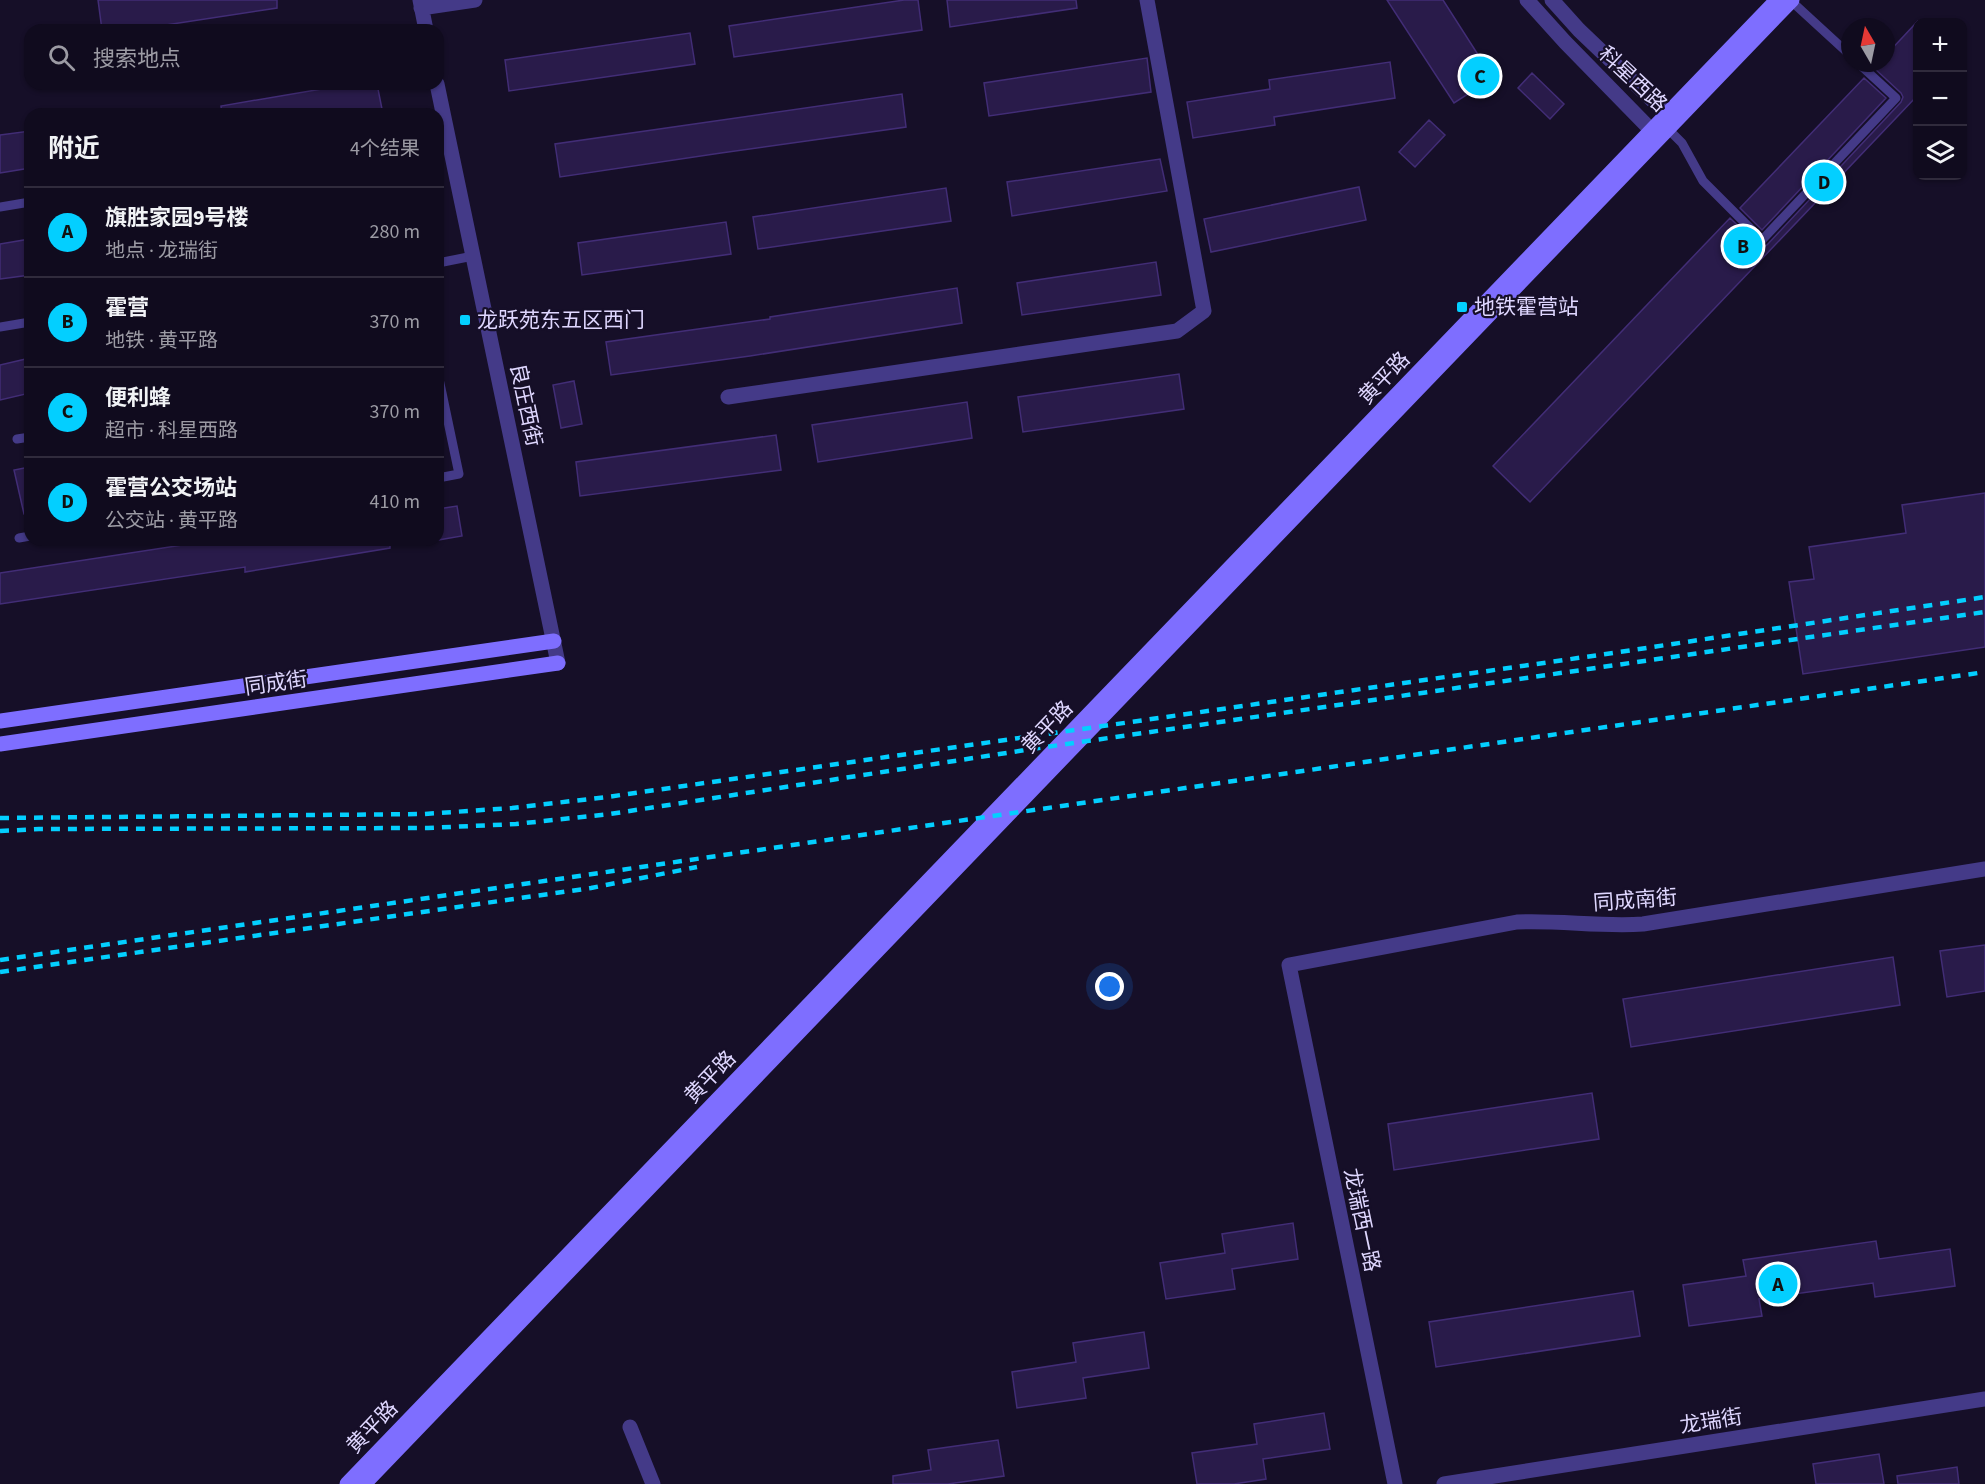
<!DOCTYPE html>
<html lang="zh">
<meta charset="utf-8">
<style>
:root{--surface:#100b1e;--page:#191427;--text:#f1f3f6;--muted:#9c9ba4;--line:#302b3c;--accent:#03cfff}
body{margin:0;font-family:"Source Sans 3","Noto Sans SC",sans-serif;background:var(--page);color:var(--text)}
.controls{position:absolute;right:18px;top:18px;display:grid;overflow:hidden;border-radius:12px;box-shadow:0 2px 4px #0004}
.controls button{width:54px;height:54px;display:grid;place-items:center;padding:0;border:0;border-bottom:2px solid var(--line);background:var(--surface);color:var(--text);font:30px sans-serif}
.compass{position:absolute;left:1841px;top:18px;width:54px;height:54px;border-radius:50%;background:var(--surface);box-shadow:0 2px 4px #0004;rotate:351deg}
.you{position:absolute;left:1110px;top:987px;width:21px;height:21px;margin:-15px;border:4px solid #fff;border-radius:50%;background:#1a73e8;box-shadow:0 0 0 9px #1a73e833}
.badge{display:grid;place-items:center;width:39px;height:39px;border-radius:50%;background:var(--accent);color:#111;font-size:20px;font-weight:700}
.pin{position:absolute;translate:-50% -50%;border:3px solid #fff;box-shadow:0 2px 6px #0006}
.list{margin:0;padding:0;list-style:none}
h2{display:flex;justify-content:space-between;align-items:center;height:78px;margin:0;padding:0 24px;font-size:26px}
h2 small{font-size:20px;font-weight:400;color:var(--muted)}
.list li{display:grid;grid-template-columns:39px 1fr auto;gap:18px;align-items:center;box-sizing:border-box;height:90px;padding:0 24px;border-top:2px solid var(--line)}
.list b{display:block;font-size:22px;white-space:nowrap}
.list p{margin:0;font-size:20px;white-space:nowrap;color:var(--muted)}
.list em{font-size:20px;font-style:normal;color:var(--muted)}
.icon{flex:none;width:33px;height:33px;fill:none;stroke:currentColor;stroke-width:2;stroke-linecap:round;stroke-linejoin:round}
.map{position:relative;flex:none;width:1985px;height:1484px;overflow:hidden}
.search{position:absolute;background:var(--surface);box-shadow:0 2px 4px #0004;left:24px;top:24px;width:420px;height:66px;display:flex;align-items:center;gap:15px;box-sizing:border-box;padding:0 21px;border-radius:18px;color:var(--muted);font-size:22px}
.panel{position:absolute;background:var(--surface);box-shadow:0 2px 4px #0004;left:24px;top:108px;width:420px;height:438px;border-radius:18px}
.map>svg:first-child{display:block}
.building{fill:#291b4a;stroke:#422d76;stroke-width:1.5}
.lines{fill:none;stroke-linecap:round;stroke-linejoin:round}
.service{stroke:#443a88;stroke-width:9}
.minor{stroke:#443a88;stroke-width:15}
.tertiary{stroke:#443a88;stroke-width:15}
.secondary{stroke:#7e6eff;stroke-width:15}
.rail{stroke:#03cfff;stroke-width:4.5;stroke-dasharray:9 8;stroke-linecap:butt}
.poi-dot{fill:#03cfff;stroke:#160f28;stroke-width:2}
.labels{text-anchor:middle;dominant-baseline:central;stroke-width:4.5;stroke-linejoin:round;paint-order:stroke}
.street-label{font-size:21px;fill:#dfd7ff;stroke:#160f28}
.poi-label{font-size:21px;fill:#dfd7ff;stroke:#160f28;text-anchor:start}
</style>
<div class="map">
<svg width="1985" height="1484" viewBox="0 0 1985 1484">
<rect width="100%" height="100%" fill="#160f28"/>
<path class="building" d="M98,0h179v8l-144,22h-31z
M904,0h14l4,30 -188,27 -5,-31z
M947,0h129l1,8 -127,19z
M1387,0h56l50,78 -39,25z
M1917,22v74l-387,406 -37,-36 237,-248 28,27 5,2 4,-2 134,-143 2,-5 -2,-4 -27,-25 4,-5h8v-8z
M690,33l5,31 -186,27 -4,-31z
M1147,58l4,34 -162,24 -5,-33z
M1390,62l5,36 -121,19 1,8 -82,13 -6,-36 83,-13 -1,-9z
M1532,73l32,31 -14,15 -32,-31z
M1864,78l22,20 -124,132 -22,-22z
M351,84h26l6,30h-161l-1,-8z
M902,94l4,33 -185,26 -161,24 -5,-33z
M1429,120l16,15 -30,32 -16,-15z
M30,131v37l-30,5v-38z
M1160,159l7,32 -155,25 -5,-34z
M1359,187l7,33 -155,32 -7,-33z
M946,188l5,33 -193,28 -5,-32z
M726,222l5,32 -149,21 -4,-32z
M30,239v36l-30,4v-35z
M1156,262l5,33 -139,20 -5,-32z
M957,288l5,35 -212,33 -139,19 -5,-33 164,-23v-2z
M30,358v35l-30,7v-35z
M1179,374l5,35 -161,23 -5,-35z
M574,381l8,43 -21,4 -8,-43z
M967,402l5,36 -154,24 -6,-37z
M776,435l5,35 -201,26 -4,-34z
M30,467v46l-6,1 -10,-44z
M1985,493v154l-182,27 -14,-92 25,-3 -5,-32 97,-14 -4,-28z
M457,506l5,30 -24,4v-31z
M215,540h6l1,4 25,-4h143v8l-145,24v-5l-245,37v-31z
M1985,945v46l-38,6 -7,-46z
M1893,957l7,48 -269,42 -8,-48z
M1592,1093l7,46 -205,31 -6,-46z
M1293,1223l5,36 -66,10 3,20 -69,10 -6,-36 65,-10 -3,-19z
M1876,1241l3,18 71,-10 5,37 -80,11 -2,-14 -114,16 3,17 -73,10 -6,-41 63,-9 -3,-16z
M1633,1291l7,45 -204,31 -7,-45z
M1144,1332l5,36 -66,10 3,20 -69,10 -5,-36 64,-10 -3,-19z
M1324,1413l6,36 -67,10 3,20 -32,5h-37l-5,-31 65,-9 -3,-20z
M998,1440l6,36 -56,8h-55v-8l38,-6 -3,-20z
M1879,1454l5,30h-68l-3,-20z
M1957,1467l2,17h-61l-1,-8z"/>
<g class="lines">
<path class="service" d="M1790,0l60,55
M1668,129l14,14 21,38 59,59 134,-142 -38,-35
M0,207l30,-5
M438,263l35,-7
M0,327l30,-5
M438,374l21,100 -21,4
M17,439l13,-2
M19,538l11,-2"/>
<path class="minor" d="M728,397l449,-66 27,-20 -57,-311
M630,1427l23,57
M1395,1484l-106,-519 228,-43c43,-2 84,5 126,2l342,-55
M1444,1484l541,-85"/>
<path class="tertiary" d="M420,0l6,30
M1527,0l38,42 87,89 16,-2 -1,-15 -88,-84 -27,-30
M421,8l54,-8
M437,84l121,579"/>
<path class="secondary" d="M0,721l554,-80
M0,744l558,-81
M347,1484l1430,-1484
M364,1484l1428,-1484"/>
<path class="rail" d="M0,818l424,-4 88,-6 95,-11 999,-143 379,-57
M0,831l39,-2 389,-1 88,-4 94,-10 422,-65 953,-137
M0,960l1985,-288
M0,972l591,-84 106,-21"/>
</g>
<g class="poi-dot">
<rect x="1456" y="301" width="12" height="12" rx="3"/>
<rect x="459" y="314" width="12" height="12" rx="3"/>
</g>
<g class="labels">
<g class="street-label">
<text transform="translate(1633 79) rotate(43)">科星西路</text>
<text transform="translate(1384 378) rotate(-46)">黄平路</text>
<text transform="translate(526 405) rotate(78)">良庄西街</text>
<text transform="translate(276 683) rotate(-8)">同成街</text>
<text transform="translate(1047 727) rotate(-46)">黄平路</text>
<text transform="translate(1635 900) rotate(-4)">同成南街</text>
<text transform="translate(710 1077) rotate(-46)">黄平路</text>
<text transform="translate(1362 1220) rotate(78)">龙瑞西一路</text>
<text transform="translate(1711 1421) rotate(-9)">龙瑞街</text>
<text transform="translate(372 1427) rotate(-46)">黄平路</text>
</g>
<g class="poi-label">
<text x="1474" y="307">地铁霍营站</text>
<text x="477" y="320">龙跃苑东五区西门</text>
</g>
</g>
</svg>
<div class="controls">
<button>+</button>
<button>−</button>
<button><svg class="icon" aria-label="layers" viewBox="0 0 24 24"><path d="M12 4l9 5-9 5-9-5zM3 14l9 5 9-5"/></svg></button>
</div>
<svg class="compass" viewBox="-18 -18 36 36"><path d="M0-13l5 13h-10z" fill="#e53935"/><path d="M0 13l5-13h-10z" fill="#9c9ba4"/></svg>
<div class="you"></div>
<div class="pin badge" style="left:1778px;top:1284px">A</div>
<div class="pin badge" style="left:1743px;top:246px">B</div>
<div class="pin badge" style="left:1480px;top:76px">C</div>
<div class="pin badge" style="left:1824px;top:182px">D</div>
<div class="search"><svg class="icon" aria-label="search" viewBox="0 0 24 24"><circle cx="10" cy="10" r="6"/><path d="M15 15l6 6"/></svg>搜索地点</div>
<section class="panel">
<h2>附近<small>4个结果</small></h2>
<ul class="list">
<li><span class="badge">A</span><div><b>旗胜家园9号楼</b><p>地点 · 龙瑞街</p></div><em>280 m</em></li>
<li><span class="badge">B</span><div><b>霍营</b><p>地铁 · 黄平路</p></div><em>370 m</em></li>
<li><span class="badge">C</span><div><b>便利蜂</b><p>超市 · 科星西路</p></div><em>370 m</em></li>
<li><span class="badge">D</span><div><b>霍营公交场站</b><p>公交站 · 黄平路</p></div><em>410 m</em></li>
</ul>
</section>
</div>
